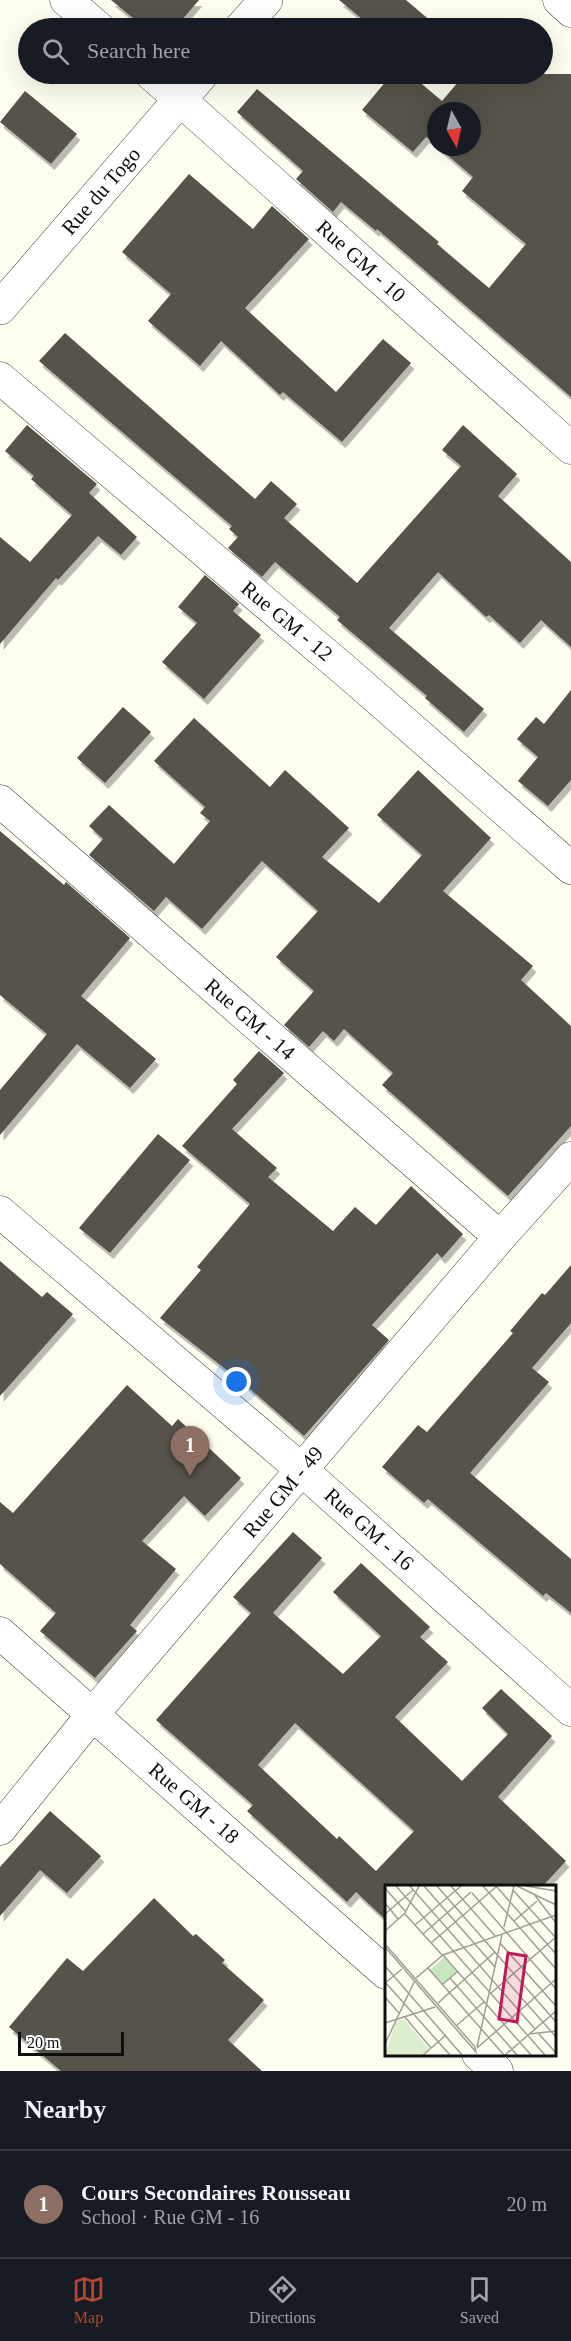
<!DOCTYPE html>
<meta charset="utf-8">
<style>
:root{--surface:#171b24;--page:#242831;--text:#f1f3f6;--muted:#9ea1a6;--line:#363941;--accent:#b6472f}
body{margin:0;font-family:Georgia,serif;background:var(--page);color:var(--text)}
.compass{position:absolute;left:427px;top:102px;width:54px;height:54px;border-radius:50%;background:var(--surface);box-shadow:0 6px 24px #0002;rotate:172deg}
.scale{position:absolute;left:18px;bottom:15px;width:106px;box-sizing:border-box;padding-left:6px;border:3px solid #0e0e0e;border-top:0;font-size:16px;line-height:21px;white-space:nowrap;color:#0e0e0e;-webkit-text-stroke:4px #fff;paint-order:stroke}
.you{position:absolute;left:237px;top:1382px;width:21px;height:21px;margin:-15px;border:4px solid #fff;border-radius:50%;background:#1a73e8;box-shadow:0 0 0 9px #1a73e833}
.badge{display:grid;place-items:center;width:39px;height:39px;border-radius:50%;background:var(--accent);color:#fff;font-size:20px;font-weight:700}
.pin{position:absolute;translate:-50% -50px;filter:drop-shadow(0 2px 3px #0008)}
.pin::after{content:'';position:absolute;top:32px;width:21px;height:18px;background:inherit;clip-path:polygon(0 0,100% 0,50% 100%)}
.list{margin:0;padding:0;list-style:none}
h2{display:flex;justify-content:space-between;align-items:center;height:78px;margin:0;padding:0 24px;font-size:26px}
h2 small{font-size:20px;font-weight:400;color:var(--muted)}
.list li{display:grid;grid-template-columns:39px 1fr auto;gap:18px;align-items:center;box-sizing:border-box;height:108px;padding:0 24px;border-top:2px solid var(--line)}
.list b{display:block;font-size:22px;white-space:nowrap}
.list p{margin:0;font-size:20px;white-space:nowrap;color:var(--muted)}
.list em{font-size:20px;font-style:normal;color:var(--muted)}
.icon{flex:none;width:33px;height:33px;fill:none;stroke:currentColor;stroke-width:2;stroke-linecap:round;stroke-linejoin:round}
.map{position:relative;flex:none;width:571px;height:2071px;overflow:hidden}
.search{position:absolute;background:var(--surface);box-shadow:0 6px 24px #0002;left:18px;right:18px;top:18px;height:66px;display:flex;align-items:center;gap:15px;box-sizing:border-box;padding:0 21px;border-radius:33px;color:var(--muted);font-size:22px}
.sheet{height:186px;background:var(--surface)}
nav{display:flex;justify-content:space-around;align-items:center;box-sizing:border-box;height:84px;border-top:2px solid var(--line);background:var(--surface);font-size:16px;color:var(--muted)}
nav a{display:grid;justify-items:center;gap:3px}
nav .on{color:var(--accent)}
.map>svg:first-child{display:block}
.building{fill:#56524b;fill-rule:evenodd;filter:url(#shadow)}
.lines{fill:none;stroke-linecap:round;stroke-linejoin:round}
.minor-casing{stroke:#414141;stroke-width:33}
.tertiary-casing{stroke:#414141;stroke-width:34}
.minor{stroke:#fff;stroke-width:32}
.tertiary{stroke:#fff;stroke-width:33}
.labels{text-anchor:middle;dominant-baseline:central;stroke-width:6;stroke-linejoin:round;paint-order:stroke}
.street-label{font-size:21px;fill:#0e0e0e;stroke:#fff}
.inset-road{fill:none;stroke:#9e9e96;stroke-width:1.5}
.view{fill:#c2185b;fill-opacity:0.15;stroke:#c2185b;stroke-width:3}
.inset-edge{fill:none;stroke:#0e0e0e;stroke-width:3}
</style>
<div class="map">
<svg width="571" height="2071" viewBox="0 0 571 2071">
<defs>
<filter id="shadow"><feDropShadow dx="3.5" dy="6" stdDeviation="0" flood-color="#0004"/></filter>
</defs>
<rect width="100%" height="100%" fill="#fefef0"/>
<path class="building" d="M111,0h88l-24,28h-30z
M339,0h67l33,28h-66z
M392,74h18l32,27 23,-27h106v323l-194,-168 -1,2 -35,-29 -8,10 -37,-33 7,-8 -66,-59 20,-23 182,153 -2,2 52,44 37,-44 -64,-53 11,-14 -35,-30h34v-36h-36v34l-10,-8 -13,15 -51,-42z
M25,91l52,43 -26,30 -51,-42z
M189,174l64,55 19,-23 37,33 -64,69 91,84 47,-53 28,24 -69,79 -59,-50 -3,3 -59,-54 -21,25 -52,-45 23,-27 -49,-42z
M65,333l190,166 16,-18 26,23 -13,14 73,65 104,-117 -19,-16 21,-25 54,49 -19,22 73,66v85l-30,-27 -21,23 -31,-28 -3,2 -48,-45 -49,56 95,81 -20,23 -39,-34 2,-2 -90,-76 3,-3 -65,-55 -13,15 -34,-29 10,-11 -9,-8 3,-3 -193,-165z
M27,425l70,59 -8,9 48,44 -16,18 -23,-19 -40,44 -2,-2 -56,66v-107l30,25 42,-47 -41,-36 3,-3 -29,-25z
M205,575l34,29 -6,7 28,24 -57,64 -42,-37 35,-39 -19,-16z
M571,690v90l-23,26 -30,-25 20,-24 -21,-18 19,-22 8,7z
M123,707l28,25 -46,51 -28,-25z
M194,718l76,69 15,-17 64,58 -27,29 57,46 43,-48 -45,-40 41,-45 73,68 -48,53 90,75 -12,14 50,46v100l-63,70 -126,-111 11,-12 -49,-44 -10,12 -11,-10 -14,16 -25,-22 30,-34 -38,-34 42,-46 -56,-50 -60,68 -36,-32 -12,14 -65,-56 14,-16 -14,-13 20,-21 65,59 36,-43 -10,-8 5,-6 -51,-46z
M0,831l64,54 2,-3 64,56 -49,58 75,63 -26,29 -53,-44 -77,91v-45l47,-56 -47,-39z
M259,1051l25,22 -52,56 45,39 -9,9 65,54 22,-24 21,18 35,-39 52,48 -21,24 -5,-5 -65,72 17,15 -85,96 -62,-54 -82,-64 41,-48 -4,-3 53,-63 -68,-58 55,-62 -4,-4z
M158,1134l32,26 -80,93 -31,-25z
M0,1261l42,36 5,-5 26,22 -73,82z
M571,1265v58l-39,45 17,14 -79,91 101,86v54l-25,-20 -3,3 -115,-97 -4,4 -42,-36 36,-42 9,7 86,-99 -3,-2 32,-38 3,2z
M127,1385l45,41 6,-7 63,59 -36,38 -21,-20 -42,45 34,28 -46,56 7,6 -42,47 -55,-47 16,-18 -56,-49v-62l13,11z
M293,1532l29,26 -49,55 70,61 38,-38 -48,-44 28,-29 69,64 -10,10 28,25 -53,55 67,64 46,-47 -26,-26 19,-19 51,47 -54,61 68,64 -24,26h-155v34l-31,-29 -9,10 -100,-91 6,-6 -97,-85 95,-107 -18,-16zM295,1723l119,108 -38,40 -37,-35 -2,3 -79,-74z
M50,1811l51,45 -34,37 -27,-23 -40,46v-49z
M154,1898l39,38 3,-2 29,26 -3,3 42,37 -36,40 34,31h-201l-52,-44 58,-69 16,13z"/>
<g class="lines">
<g class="minor-casing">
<path id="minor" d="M66,0l33,28
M559,0l12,11
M151,74l420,374
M0,378l348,295 223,195
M0,801l500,436
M0,1212l302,258 269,240
M0,1633l386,340
M0,1829l93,-115 407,-477 71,-79
M478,2054l19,17"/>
</g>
<g class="tertiary-casing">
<path id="tertiary" d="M241,28l25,-28
M0,308l202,-234"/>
</g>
<use href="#minor" class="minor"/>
<use href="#tertiary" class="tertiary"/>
</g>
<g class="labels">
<g class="street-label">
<text transform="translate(101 191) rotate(-49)">Rue du Togo</text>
<text transform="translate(361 261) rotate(42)">Rue GM - 10</text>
<text transform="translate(287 621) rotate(40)">Rue GM - 12</text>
<text transform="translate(250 1019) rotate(41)">Rue GM - 14</text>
<text transform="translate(283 1492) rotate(-50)">Rue GM - 49</text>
<text transform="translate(369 1529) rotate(42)">Rue GM - 16</text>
<text transform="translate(194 1803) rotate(41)">Rue GM - 18</text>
</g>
</g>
<g transform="translate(385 1885)">
<rect width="171" height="171" fill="#fefef0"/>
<path d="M59,72l13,14 -14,13 -13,-14z" fill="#c8e7bc"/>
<path d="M19,134l25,30 -8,6h-36l11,-34z" fill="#dbeecd"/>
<path class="inset-road" d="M11,1l149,169M25,1l125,143M39,1l71,81M52,1l119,136M66,1l44,50M98,1l73,83M111,1l60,68M132,1l39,19M141,1l30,5M0,3l20,23M128,5l43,48M87,8l84,96M149,9l22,29M0,18l13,16M0,29l28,-24M20,29l37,41M129,36l23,-20M30,40l46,-39M119,42l10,-41M0,46l20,-18 14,-27M38,49l48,-42M46,58l66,-57M115,58l56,63M0,59l90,103M0,62l91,105 -1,-5M58,70l88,100M1,82l76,88M43,83l76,87M31,93l27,-23 113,-40M65,93l67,77M121,95l50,57M0,97l65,73M0,98l17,-14M57,100l16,-14M106,108l65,-56M0,112l14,16M53,118l57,-51M20,132l26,31M0,138l50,-16M72,140l27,-23M144,149l27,-3M154,149l17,19M0,159l29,-62M92,162l25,-112M92,163l79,-69M38,170l22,-19M120,170l51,-44"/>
<path class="view" d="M123,68l18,3 -9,66 -18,-3z"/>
<rect width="171" height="171" class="inset-edge"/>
</g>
</svg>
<svg class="compass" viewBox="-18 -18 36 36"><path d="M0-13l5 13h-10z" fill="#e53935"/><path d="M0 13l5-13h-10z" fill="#9ea1a6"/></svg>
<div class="scale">20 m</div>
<div class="you"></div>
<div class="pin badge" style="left:190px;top:1476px;background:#8d6e63">1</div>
<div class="search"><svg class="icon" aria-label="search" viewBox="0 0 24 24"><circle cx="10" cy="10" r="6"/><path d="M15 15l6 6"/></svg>Search here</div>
</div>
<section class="sheet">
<h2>Nearby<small></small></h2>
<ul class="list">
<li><span class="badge" style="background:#8d6e63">1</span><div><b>Cours Secondaires Rousseau</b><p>School · Rue GM - 16</p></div><em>20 m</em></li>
</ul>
</section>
<nav>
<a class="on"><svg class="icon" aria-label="map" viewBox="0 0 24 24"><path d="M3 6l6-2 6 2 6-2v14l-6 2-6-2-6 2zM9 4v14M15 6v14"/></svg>Map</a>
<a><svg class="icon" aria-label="directions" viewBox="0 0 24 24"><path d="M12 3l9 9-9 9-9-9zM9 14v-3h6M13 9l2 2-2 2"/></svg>Directions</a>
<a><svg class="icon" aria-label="saved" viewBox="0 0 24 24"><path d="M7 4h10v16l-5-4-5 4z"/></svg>Saved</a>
</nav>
